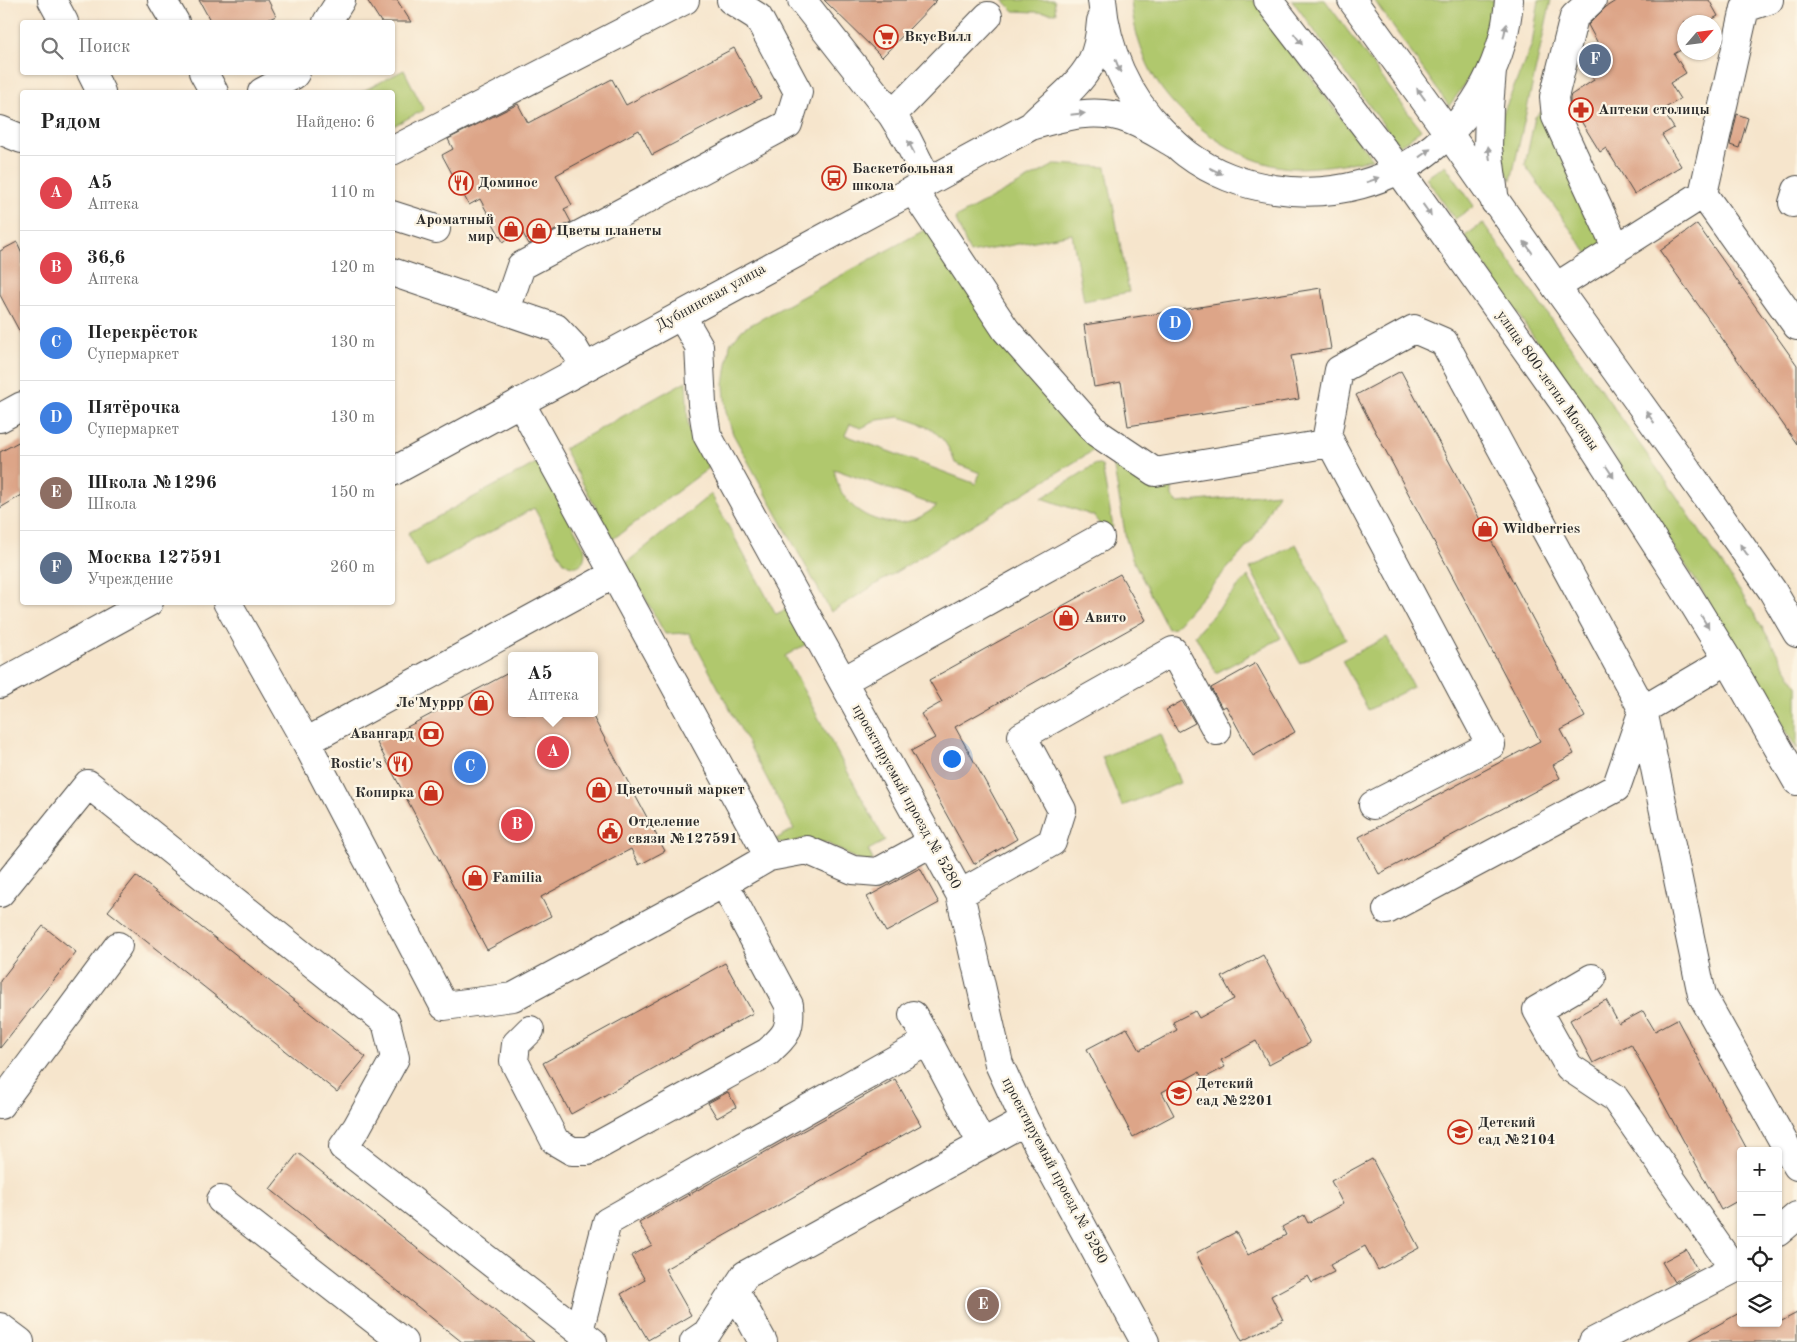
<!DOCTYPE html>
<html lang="ru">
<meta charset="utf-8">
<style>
:root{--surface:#fff;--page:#f2f2f2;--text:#222;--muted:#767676;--line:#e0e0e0;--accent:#c8321e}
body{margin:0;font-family:"Old Standard TT",serif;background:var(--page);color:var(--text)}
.controls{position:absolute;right:15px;bottom:15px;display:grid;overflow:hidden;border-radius:5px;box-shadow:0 1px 4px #0004}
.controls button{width:45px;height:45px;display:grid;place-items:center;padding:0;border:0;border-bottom:1px solid var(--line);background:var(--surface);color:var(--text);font:25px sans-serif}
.compass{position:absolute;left:1677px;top:15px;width:45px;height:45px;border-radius:50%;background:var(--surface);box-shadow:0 1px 4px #0004;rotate:62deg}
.you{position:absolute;left:951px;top:758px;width:18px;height:18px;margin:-12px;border:4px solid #fff;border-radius:50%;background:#1a73e8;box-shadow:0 0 0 8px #1a73e833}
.badge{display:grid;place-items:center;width:32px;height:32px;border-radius:50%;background:var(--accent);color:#fff;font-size:16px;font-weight:700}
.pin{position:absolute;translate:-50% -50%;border:2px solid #fff;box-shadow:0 1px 5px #0006}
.popup{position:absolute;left:508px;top:652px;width:90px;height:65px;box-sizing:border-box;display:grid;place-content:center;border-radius:5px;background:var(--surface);filter:drop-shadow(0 1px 4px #0005);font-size:16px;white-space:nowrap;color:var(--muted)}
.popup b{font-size:19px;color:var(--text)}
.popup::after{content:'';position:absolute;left:50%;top:100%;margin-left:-10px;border:10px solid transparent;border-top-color:var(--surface)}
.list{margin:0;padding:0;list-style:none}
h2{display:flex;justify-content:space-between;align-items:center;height:65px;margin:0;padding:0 20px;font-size:21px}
h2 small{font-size:16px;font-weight:400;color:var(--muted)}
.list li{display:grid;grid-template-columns:32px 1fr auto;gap:15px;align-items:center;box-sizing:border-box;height:75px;padding:0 20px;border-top:1px solid var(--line)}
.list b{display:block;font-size:19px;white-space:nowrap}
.list p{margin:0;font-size:16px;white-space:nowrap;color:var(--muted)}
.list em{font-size:16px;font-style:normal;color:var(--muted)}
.icon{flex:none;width:28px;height:28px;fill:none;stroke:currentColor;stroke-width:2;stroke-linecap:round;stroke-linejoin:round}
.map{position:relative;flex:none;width:1797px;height:1342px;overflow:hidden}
.search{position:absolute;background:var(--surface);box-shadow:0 1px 4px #0004;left:20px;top:20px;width:375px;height:55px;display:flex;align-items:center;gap:12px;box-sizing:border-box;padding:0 18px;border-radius:5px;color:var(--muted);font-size:19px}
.panel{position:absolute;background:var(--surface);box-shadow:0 1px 4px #0004;left:20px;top:90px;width:375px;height:515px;border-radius:5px}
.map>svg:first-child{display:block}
.green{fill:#b0c86d;stroke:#6e7a4c;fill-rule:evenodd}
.building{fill:#dda588}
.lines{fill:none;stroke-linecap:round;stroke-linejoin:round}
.minor-casing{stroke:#494743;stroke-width:30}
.major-casing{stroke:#494743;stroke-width:30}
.minor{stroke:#fff;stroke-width:28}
.major{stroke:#fff;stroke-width:28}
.oneway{fill:#a0a0a0}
.labels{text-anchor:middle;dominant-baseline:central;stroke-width:4.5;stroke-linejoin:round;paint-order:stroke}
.poi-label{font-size:15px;font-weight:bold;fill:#2b2b2b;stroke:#fcf5e5;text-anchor:start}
.street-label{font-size:15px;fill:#2b2b2b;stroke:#fcf5e5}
</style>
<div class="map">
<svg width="1797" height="1342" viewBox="0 0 1797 1342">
<rect width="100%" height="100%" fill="#fcf5e5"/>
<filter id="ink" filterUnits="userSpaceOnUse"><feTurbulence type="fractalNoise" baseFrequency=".02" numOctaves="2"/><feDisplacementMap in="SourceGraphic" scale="10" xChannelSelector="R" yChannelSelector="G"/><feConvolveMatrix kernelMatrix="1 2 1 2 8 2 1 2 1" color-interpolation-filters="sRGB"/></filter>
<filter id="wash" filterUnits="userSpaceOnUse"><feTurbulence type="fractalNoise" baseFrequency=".0096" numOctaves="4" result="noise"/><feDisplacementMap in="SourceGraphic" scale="20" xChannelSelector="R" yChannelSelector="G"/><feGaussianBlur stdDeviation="1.12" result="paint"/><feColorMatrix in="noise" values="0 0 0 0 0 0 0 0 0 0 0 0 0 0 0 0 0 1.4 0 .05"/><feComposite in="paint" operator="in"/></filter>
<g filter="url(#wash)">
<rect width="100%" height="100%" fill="#f6e5cc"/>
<path class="green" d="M1003,0h51l2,13 -42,-2z
M1131,0h122l119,159c-26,5 -53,9 -80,9 -50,-2 -118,-51 -140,-95 -12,-22 -19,-48 -21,-73z
M1292,0h33l96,130 -22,16z
M1374,0h120c-5,43 -18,71 -45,106z
M1539,0h12l-40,181 -10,-20 1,-45 30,-72z
M404,70l20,40 -31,16 -1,-34h-31z
M1542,111l63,137 -15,9 -65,-92 10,-48z
M1056,164l50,3 23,125 -45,9 -12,-67 -102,19 -15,-35z
M1445,165l29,41 -19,13 -29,-41z
M1483,223l192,271 74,111 48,81v63l-98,-163 -53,-83 -181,-267z
M928,228l166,213v9l-263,162 -98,-178 -7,-22 -2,-27 6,-41 13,-15zM899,417c29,8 46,16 56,46l25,10 -4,11 -131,-49 5,-11 11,4 17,-8zM834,469l102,37v1c-10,7 -19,13 -31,15 -26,5 -59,-12 -67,-38 -2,-5 -3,-10 -4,-15z
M686,381l2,45 21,42 -96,71 -49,-90z
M1112,456l45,29h15v12l6,6 100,-10 -25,47 -79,88 -6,1 -36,-71 -6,-19z
M538,462l46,85c4,16 -8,26 -21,14l-29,-53 -108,59 -18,-34z
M1096,464l6,2 11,61 -9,4 -10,-15 -52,-18z
M711,494l65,120 13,-6 19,35 -23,13 100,185 -17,9 5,10 -8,4 -38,-21 -24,-4 -18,5 -11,-4 20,-11 -105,-196 -24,1 -39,-71z
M1296,544l50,95 -46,24 -50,-95z
M1248,576l33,62 -65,35 -21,-38z
M1387,637l26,50 -45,23 -26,-50z
M1161,734l19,49 -58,23 -20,-49z"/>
<g id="blocks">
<path class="building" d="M199,0h69l8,16 -13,6h-52z
M367,0h30l14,22h-30z
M824,0h113l-55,57z
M1617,0h92l9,16 -11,6h-23v26l-10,6 12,19 -16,10 10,16 -18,11 12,18 -12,7 19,31 -47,28 -28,-46 -6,4 -30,-49v-5l1,-3 23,-15 -13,-21 19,-12 -12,-22 18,-18z
M734,48l27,50 -109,57 -13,-25 -83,45 16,30 -8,4 7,13 -42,22 -7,-12 -19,10 -23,-43 -11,6 -27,-50 11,-6 -5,-10 70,-35 10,19 84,-44 14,26z
M1737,114l11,4 -9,30 -9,-3z
M1697,224l100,141v79l-137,-193z
M17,242l5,11v83l-22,-41v-44z
M1321,288l10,61 -40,7 8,43 -171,27 -7,-44 -27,5 -10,-62z
M1401,371l184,346 -24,13 13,24 -21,11 7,13 -181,96 -20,-37 181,-96 -184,-346z
M22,440v55l-22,13v-56z
M1120,574l26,46 -191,107 62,112 -43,25 -63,-113 24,-13 -14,-24 21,-12 -13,-22z
M1256,663l39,69 -42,24 -27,-50 -4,2 -11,-20z
M512,671v42h79l74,138 -26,14 -8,-16 -90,48 10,19 -64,34 -110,-207z
M1182,701l13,22 -17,9 -12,-22z
M920,868l19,35 -53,29 -19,-35z
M136,876l230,181 -29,35 -229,-181z
M43,926l33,26 -76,96v-67z
M1263,955l47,88 -41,22 -13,-24 -35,19 4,7 -22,12 -4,-7 -37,20 12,23 -41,22 -46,-88 40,-21 13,22 37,-20 -4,-8 22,-11 4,7 35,-19 -12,-22z
M725,963l28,50 -182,101 -28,-51z
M1606,1000l13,24 24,-13 12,20 22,-12 71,132h-7v48l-20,11 -90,-166 -38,19 -23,-43z
M895,1079l26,46 -256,144 26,46 -43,25 -27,-46 24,-14 -14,-24 21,-11 -13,-22z
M728,1092l8,15 -19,11 -9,-15z
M298,1153l236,189h-72l-192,-153z
M1372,1159l47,89 -41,22 -13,-24 -35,19 4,7 -22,11 -4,-7 -37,20 12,24 -41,21 -46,-88 40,-21 12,23 38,-20 -4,-8 22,-12 4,8 35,-19 -12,-23z
M1686,1249l11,20 -23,13 -12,-20z
M1741,1312v11h37l19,-10v29h-110z"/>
</g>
</g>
<g filter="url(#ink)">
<use href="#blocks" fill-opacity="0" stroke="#494743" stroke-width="1"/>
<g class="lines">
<g class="minor-casing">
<path id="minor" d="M52,0l12,22
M162,0l13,22
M802,0l90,115 15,24 21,42
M1592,0l-18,17 -20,80 2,20 61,132
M327,22l14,-22
M1492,71l-3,36 -1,41 7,54
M91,72l10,20
M203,72l11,20
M262,92l32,-17 2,-3
M892,115l96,-99
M0,130l22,9
M392,151l293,-151
M913,190l93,140 91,103 58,39 176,-29
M1703,194l94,132
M1793,203l4,-13
M392,215l44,14
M392,272l164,56 16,17 13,22
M1556,287l147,-93 42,-186 24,-8
M506,310l15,-44 267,-142 10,-32 -40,-75 -27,-17
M681,315l18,31 3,58 5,31 253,459 39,170 26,57 120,221
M520,402l249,455 38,-7 46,20 25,2 53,-29
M0,418l22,-12
M227,602l79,140 138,264 69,-9 211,-114
M1728,660l-85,50 59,285 95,171
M843,681l257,-143
M306,742l308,-168
M1373,805l118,-60 -164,-309 12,-66 75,-41 30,13 199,368 -27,78 -229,122
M0,893l88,-109 298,238 9,36 -38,69 -14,20 250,195
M960,894l92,-52 10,-32 -40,-74 151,-85 44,80
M1592,978l-55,32 32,57 45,30 120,172
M913,1015l15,26
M530,1030l-14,14 -2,17 41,80 17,10h16l180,-99c18,-17 23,-21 21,-47l-65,-122 45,-26
M0,1105l118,-159
M221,1200l182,142
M1778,1232l19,-16
M735,1291l28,51
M0,1327l20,15
M579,1331l28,-109 321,-181 54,103
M694,1342l13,-9 38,-58 280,-154
M1593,1342l141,-73 7,-6"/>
</g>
<g class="major-casing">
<path id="major" d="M1102,0c4,49 25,97 60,131 8,8 16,16 25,23 25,19 57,31 87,35 121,19 226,-68 235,-189
M1268,0l131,170 177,250 103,160 49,80 69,121
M1352,0l97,134 107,153 135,188 81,115 25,43
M1034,123c19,-19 44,-36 57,-60 7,-13 9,-28 10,-42
M392,472l639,-346c33,-10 66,-19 99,-6 16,6 31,16 45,24
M0,684l149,-82"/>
</g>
<use href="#minor" class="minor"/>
<use href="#major" class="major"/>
</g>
<defs><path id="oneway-solid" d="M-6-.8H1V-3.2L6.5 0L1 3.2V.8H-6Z" transform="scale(1.25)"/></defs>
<g class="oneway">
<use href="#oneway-solid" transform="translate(1505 31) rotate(-78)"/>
<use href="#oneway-solid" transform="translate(1298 39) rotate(53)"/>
<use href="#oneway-solid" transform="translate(1118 66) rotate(68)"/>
<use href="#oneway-solid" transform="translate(1421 94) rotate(-126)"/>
<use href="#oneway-solid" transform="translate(1078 114) rotate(-6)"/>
<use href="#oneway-solid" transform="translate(911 147) rotate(-117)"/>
<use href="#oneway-solid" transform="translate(1425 153) rotate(-36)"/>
<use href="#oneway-solid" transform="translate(1489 153) rotate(-97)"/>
<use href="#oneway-solid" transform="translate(1216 171) rotate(26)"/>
<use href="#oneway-solid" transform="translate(1373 180) rotate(-19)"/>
<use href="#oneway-solid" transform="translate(1427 210) rotate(54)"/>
<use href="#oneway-solid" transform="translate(1528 247) rotate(-125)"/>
<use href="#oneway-solid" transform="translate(1650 417) rotate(-126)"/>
<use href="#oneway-solid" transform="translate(1610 472) rotate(57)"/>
<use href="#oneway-solid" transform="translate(1744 550) rotate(-125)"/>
<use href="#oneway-solid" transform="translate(1705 622) rotate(59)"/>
</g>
</g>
<defs>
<g id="supermarket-ring" transform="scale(1.25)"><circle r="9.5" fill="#fcf5e5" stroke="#c8321e" stroke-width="1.5"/><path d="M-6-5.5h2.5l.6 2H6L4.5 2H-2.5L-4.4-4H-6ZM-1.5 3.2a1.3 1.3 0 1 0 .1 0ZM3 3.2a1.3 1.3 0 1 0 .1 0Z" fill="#c8321e"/></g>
<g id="pharmacy-ring" transform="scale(1.25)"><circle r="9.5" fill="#fcf5e5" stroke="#c8321e" stroke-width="1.5"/><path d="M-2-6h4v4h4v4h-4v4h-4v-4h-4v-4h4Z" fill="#c8321e"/></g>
<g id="bus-ring" transform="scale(1.25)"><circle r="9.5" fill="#fcf5e5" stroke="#c8321e" stroke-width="1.5"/><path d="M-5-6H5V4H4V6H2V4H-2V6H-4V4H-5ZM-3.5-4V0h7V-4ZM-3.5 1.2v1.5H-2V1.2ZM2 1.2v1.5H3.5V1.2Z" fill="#c8321e"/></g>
<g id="restaurant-ring" transform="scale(1.25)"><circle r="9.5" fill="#fcf5e5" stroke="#c8321e" stroke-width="1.5"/><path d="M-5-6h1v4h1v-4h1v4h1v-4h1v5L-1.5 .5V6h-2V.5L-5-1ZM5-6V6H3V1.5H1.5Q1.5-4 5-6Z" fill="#c8321e"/></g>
<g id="shop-ring" transform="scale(1.25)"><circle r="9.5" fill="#fcf5e5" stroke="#c8321e" stroke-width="1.5"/><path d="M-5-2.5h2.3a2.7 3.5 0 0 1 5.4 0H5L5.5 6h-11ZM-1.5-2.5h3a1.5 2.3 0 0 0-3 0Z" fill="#c8321e"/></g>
<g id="bank-ring" transform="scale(1.25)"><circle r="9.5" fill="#fcf5e5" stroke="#c8321e" stroke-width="1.5"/><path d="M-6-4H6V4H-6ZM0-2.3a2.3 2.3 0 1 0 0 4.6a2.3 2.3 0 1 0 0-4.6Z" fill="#c8321e"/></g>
<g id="civic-ring" transform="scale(1.25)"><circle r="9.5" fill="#fcf5e5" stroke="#c8321e" stroke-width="1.5"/><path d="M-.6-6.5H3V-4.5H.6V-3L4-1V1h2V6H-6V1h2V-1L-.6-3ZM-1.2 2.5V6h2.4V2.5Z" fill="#c8321e"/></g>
<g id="school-ring" transform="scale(1.25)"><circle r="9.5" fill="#fcf5e5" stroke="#c8321e" stroke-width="1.5"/><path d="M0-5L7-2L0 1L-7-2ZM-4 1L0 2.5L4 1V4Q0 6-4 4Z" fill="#c8321e"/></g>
</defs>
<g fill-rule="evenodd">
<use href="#supermarket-ring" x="886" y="37"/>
<use href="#pharmacy-ring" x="1581" y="110"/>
<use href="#bus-ring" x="834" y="178"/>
<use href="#restaurant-ring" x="461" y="183"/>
<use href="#shop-ring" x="511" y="229"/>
<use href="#shop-ring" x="539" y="231"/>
<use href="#shop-ring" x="1485" y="529"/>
<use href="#shop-ring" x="1066" y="618"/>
<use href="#shop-ring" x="481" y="703"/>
<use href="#bank-ring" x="431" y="734"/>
<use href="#restaurant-ring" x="400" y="764"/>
<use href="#shop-ring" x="599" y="790"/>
<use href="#shop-ring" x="431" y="793"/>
<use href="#civic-ring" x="610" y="831"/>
<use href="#shop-ring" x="475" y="878"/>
<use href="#school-ring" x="1179" y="1093"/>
<use href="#school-ring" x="1460" y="1132"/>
</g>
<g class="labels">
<g class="poi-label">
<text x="904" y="37">ВкусВилл</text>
<text x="1598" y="110">Аптеки столицы</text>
<text x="852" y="169">Баскетбольная<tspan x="852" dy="17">школа</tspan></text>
<text x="478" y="183">Доминос</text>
<text x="494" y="220" text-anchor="end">Ароматный<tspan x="494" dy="17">мир</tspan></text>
<text x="556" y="231">Цветы планеты</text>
<text x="1502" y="529">Wildberries</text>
<text x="1084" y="618">Авито</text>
<text x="464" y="703" text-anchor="end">Ле'Муррр</text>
<text x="414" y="734" text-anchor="end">Авангард</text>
<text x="382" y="764" text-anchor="end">Rostic's</text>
<text x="616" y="790">Цветочный маркет</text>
<text x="414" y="793" text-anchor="end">Копирка</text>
<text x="628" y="822">Отделение<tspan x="628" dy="17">связи №127591</tspan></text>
<text x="492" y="878">Familia</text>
<text x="1196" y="1084">Детский<tspan x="1196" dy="17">сад №2201</tspan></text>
<text x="1478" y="1123">Детский<tspan x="1478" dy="17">сад №2104</tspan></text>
</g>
<g class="street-label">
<text transform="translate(711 298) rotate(-29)">Дубнинская улица</text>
<text transform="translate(1547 381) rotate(55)">улица 800-летия Москвы</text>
<text transform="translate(906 797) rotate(61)">проектируемый проезд № 5280</text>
<text transform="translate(1054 1171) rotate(62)">проектируемый проезд № 5280</text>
</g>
</g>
</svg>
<div class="controls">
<button>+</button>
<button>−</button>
<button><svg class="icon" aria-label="locate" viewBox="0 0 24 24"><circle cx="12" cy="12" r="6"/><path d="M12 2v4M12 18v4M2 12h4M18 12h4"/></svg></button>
<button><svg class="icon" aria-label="layers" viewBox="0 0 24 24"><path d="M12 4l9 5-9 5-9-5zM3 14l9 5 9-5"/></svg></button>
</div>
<svg class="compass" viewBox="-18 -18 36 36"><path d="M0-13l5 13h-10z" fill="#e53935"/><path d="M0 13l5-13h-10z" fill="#767676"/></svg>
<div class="you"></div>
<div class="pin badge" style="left:553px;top:752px;background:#e0444e">A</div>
<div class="popup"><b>А5</b>Аптека</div>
<div class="pin badge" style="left:517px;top:825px;background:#e0444e">B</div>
<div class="pin badge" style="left:470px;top:767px;background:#3f7fe0">C</div>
<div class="pin badge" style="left:1175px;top:324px;background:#3f7fe0">D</div>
<div class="pin badge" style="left:983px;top:1305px;background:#8d6e63">E</div>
<div class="pin badge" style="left:1595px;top:60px;background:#5c6f8a">F</div>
<div class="search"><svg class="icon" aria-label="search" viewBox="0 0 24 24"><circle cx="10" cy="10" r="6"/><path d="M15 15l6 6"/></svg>Поиск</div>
<section class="panel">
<h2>Рядом<small>Найдено: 6</small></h2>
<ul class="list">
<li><span class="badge" style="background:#e0444e">A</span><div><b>А5</b><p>Аптека</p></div><em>110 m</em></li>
<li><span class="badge" style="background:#e0444e">B</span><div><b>36,6</b><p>Аптека</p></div><em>120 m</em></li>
<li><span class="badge" style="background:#3f7fe0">C</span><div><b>Перекрёсток</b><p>Супермаркет</p></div><em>130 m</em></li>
<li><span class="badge" style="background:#3f7fe0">D</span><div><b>Пятёрочка</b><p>Супермаркет</p></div><em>130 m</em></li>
<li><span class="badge" style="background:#8d6e63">E</span><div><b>Школа №1296</b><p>Школа</p></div><em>150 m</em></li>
<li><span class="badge" style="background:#5c6f8a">F</span><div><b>Москва 127591</b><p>Учреждение</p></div><em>260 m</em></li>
</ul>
</section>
</div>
